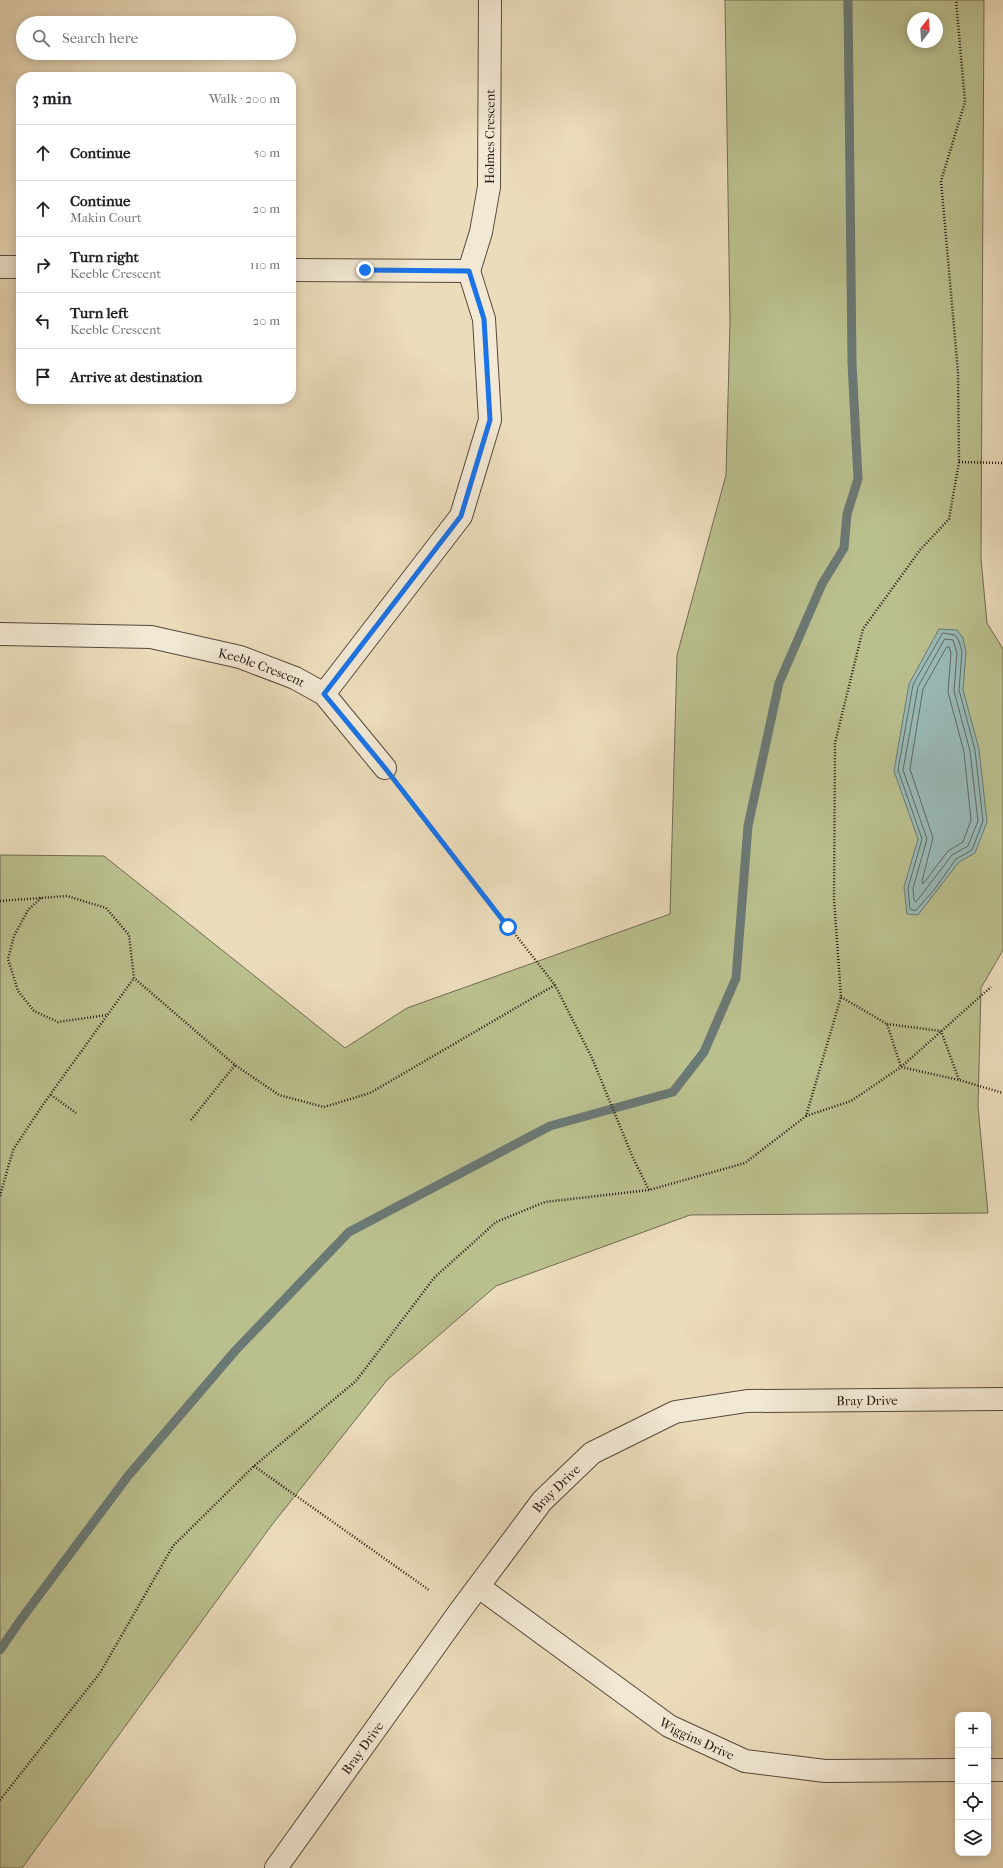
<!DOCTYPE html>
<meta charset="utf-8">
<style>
:root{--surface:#fff;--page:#f6f6f6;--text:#202124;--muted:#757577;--line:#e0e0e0}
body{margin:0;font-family:"IM FELL French Canon",serif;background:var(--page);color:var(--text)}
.controls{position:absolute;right:12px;bottom:12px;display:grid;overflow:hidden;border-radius:8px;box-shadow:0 2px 10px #0003}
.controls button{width:36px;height:36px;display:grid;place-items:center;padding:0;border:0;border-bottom:1px solid var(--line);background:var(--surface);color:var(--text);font:20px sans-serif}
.compass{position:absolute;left:907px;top:12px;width:36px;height:36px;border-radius:50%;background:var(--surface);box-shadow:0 2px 10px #0003;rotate:17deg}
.stop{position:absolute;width:12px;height:12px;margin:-9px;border:3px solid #1a73e8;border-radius:50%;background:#fff}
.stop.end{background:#1a73e8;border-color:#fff;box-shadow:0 1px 4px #0008}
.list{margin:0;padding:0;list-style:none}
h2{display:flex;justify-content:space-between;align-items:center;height:52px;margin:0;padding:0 16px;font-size:17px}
h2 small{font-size:13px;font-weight:400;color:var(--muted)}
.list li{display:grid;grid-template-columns:26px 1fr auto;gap:12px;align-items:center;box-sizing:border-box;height:56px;padding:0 16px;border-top:1px solid var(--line)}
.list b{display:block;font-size:15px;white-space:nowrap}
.list p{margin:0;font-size:13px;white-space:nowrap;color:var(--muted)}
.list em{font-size:13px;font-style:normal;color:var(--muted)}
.icon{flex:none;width:22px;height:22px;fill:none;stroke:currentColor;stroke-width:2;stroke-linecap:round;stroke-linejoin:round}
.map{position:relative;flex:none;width:1003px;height:1868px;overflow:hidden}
.search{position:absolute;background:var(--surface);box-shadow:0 2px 10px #0003;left:16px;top:16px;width:280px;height:44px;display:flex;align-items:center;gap:10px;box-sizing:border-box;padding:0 14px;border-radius:22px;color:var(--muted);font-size:15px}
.panel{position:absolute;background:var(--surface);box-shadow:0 2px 10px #0003;left:16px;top:72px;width:280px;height:332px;border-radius:16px}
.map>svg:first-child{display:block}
.green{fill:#babf8e;stroke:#706c50;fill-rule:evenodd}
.water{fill:#99bab7;stroke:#6b7975}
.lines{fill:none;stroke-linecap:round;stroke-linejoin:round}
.shore{stroke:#606964;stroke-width:1}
.stream{stroke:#6b7975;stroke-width:9}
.street-casing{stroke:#57493c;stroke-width:24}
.path{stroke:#261812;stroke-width:2.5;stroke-dasharray:1 2;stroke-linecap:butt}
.street{stroke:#f2e8d3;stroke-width:22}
.route{stroke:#1a73e8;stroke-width:5}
.labels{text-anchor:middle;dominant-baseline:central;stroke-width:4;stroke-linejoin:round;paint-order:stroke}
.street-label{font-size:13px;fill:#261812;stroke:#f2e8d3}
</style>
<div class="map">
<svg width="1003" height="1868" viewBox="0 0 1003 1868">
<rect width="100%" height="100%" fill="#ebdcbb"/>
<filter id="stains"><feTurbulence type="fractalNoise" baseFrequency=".005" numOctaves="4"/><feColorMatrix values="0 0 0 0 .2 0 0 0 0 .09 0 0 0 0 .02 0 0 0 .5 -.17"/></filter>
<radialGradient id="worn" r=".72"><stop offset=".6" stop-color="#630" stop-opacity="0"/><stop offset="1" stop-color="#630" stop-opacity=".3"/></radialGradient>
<path class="green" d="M725,0h259l-3,559 6,64 16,26v301l-22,38 -3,119 10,106 -298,2 -194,71 -109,94 -116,146 -249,342h-22v-1013l104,1 241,192 62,-40 263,-94 7,-259 49,-180 4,-153zM913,18h24v24h-24z"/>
<path class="water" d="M939,629l18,1 6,8 3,14 -3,38 16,59 8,73 -12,31 -16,9 -41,53 -11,-1 -3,-27 14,-48 -24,-68 15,-87z"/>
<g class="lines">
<path class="shore" d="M943,633l12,2 4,6 3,11 -3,38 16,60 8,71 -11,29 -16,9 -22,31 -19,21 -5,-2 -2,-21 14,-49 -24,-69 15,-85z
M945,639l8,1 4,13 -3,38 16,60 8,70 -10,25 -16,9 -36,47 -2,-2 -1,-12 14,-49 -24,-69 15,-83z
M949,647l2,6 -3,39 16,60 7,68 -8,22 -15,9 -25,33 -1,-3 11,-43 -23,-69 13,-80 23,-41z"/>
<path class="stream" d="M0,1650l22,-32 106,-142 107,-125 114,-119 201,-106 123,-34 31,-40 32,-74 12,-152 31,-143 43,-99 22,-36 3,-34 11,-35 -6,-116 -4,-363"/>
<g class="street-casing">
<g id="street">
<path d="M0,267h21"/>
<path d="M291,270l178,1"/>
<path id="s1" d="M469,271l12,-39 8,-45 1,-187"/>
<path id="s2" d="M0,634l151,3 89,20 55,21 29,16 61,74"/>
<path d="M324,694l137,-178 29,-96 -6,-101 -15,-48"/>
<path id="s3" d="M479,1587l190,139 76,35 80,10 133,-1"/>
<path d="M988,1770h15"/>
<path id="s4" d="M276,1868l184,-257 82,-110 50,-48 83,-41 72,-11 256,-2"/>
</g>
</g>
<path class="path" d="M959,462l44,1
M401,789l154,196 37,73 41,100 16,32
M41,898l-13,12 -14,26 -6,23 10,32 16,20 24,11 49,-7
M0,901l67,-5 39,12 23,27 5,43 101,87 44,30 45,12 46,-14 185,-108
M841,997l46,27 14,43 58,13 44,13
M887,1024l54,7 18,49
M51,1095l25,18
M806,1116l45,-15 50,-34 90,-80
M191,1120l44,-55
M0,1196l13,-46 29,-44 92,-128
M254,1466l175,124
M0,1800l100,-127 73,-127 81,-80 102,-85 78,-103 62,-56 49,-20 104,-12 96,-27 61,-47 35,-119 -7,-98 1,-156 28,-114 57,-79 29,-31 10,-57 -1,-90 -17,-191 24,-79 -9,-102"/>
<use href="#street" class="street"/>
</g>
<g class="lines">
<path class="route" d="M365,270l104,1 15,48 6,101 -29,96 -137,178 61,74 123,159"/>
</g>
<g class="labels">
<g class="street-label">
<text stroke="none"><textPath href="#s1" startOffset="137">Holmes Crescent</textPath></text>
<text stroke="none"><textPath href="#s2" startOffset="266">Keeble Crescent</textPath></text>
<text stroke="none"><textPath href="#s4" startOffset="808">Bray Drive</textPath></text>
<text stroke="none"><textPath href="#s4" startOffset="472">Bray Drive</textPath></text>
<text stroke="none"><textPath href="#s3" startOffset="266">Wiggins Drive</textPath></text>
<text stroke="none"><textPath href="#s4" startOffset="148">Bray Drive</textPath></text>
</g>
</g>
<rect width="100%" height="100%" filter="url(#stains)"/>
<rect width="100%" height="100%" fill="url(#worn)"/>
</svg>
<div class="controls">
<button>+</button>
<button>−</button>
<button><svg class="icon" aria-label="locate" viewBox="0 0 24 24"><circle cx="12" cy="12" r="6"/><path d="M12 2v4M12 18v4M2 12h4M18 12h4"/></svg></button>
<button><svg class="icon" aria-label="layers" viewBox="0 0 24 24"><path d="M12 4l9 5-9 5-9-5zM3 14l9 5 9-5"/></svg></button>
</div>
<svg class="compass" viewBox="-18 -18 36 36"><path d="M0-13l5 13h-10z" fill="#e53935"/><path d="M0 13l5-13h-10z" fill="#757577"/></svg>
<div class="stop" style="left:508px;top:927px"></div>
<div class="stop end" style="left:365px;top:270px"></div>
<div class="search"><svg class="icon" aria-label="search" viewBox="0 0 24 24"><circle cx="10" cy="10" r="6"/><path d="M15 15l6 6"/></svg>Search here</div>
<section class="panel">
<h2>3 min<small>Walk · 200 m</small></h2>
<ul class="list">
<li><svg class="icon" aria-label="ahead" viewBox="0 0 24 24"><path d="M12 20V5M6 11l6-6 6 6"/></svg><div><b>Continue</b></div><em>50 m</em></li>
<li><svg class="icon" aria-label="ahead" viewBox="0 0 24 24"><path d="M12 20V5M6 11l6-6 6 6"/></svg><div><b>Continue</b><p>Makin Court</p></div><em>20 m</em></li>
<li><svg class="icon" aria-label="right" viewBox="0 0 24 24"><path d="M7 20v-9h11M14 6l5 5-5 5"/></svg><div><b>Turn right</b><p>Keeble Crescent</p></div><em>110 m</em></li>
<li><svg class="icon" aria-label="left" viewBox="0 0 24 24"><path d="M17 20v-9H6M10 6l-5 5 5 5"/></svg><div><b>Turn left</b><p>Keeble Crescent</p></div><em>20 m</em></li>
<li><svg class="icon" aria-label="arrive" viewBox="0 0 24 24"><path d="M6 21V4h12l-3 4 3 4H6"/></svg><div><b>Arrive at destination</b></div></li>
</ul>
</section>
</div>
